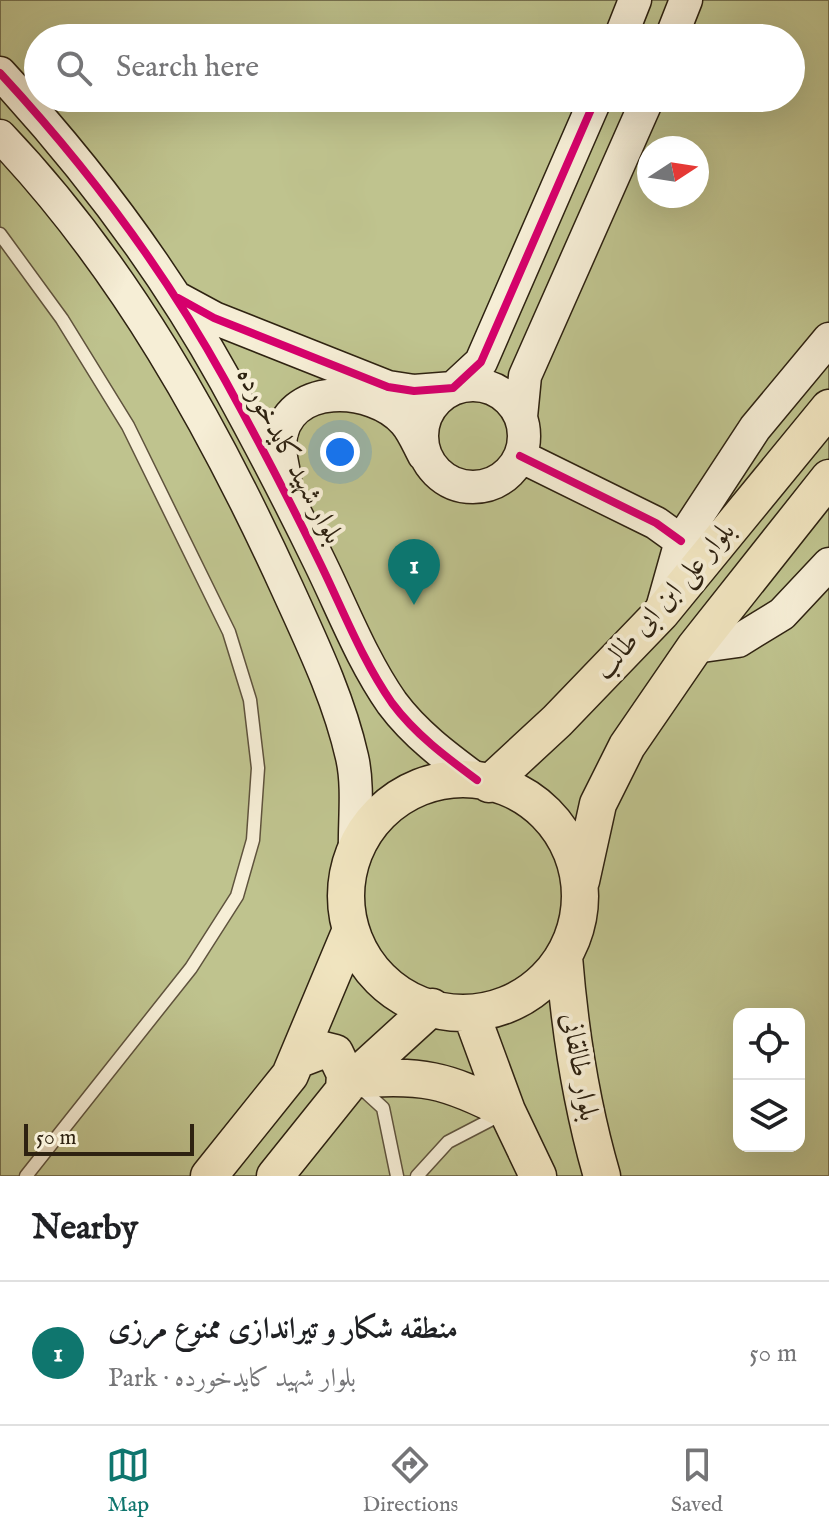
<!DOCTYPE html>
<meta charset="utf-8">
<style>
:root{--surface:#fff;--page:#f6f6f6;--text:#202124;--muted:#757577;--line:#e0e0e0;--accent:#0f766e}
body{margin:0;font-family:"IM FELL English",Amiri,serif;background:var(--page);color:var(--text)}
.controls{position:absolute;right:24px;bottom:24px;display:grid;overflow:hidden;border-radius:16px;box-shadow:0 8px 32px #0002}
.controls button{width:72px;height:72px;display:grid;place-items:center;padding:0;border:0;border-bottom:2px solid var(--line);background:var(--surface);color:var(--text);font:40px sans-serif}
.compass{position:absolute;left:637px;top:136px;width:72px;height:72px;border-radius:50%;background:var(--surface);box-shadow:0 8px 32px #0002;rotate:78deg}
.scale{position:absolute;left:24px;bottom:20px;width:170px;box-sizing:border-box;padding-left:8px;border:4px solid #2e2211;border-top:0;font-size:22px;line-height:28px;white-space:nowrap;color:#2e2211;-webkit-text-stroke:6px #f6eed6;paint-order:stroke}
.you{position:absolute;left:340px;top:452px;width:28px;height:28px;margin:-20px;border:6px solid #fff;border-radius:50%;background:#1a73e8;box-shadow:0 0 0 12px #1a73e833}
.badge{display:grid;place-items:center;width:52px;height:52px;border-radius:50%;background:var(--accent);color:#fff;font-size:26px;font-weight:700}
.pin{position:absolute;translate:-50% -66px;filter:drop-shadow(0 2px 4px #0008)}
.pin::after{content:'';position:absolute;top:42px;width:28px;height:24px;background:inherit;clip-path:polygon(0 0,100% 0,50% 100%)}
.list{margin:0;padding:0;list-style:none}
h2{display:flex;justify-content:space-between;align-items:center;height:104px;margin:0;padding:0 32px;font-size:34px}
h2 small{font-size:26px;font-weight:400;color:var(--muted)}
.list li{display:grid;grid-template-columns:52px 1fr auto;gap:24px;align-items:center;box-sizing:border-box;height:144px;padding:0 32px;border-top:2px solid var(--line)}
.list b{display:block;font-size:30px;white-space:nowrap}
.list p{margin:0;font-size:26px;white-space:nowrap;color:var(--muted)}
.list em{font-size:26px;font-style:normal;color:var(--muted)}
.icon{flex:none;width:44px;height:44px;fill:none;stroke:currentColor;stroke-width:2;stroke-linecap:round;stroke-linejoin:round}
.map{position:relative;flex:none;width:829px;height:1176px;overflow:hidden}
.search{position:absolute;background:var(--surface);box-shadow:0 8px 32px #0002;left:24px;right:24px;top:24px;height:88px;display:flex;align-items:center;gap:20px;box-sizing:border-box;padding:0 28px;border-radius:44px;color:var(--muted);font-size:30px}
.sheet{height:248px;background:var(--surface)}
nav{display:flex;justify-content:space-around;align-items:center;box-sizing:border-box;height:112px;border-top:2px solid var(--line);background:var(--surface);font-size:22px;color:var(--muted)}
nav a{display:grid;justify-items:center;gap:4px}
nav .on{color:var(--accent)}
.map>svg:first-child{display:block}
.green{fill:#bfc38e;stroke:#767250;stroke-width:2;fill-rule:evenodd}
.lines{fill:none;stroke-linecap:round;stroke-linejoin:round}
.lane-casing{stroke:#5f533d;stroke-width:15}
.secondary-casing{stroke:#2e2211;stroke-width:35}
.primary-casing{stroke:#2e2211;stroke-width:39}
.lane{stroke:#f6eed6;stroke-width:12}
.secondary{stroke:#f6eed6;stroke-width:32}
.primary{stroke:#f1e5c0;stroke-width:36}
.cycleway-casing{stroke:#f6eed6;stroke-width:13}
.cycleway{stroke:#d6006c;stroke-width:8}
.labels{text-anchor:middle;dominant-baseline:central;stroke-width:8;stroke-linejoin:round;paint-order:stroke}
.street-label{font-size:28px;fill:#2e2211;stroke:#f6eed6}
</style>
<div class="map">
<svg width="829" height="1176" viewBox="0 0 829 1176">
<rect width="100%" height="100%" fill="#f1e5c0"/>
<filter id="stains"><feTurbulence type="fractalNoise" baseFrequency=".0025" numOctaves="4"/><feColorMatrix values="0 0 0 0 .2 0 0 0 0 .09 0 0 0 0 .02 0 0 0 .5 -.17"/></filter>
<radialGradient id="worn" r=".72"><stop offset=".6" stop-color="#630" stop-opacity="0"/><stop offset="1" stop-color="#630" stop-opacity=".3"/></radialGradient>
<path class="green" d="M0,0h829v1176h-829zM38,38h753v60h-753zM649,148h48v48h-48zM739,1014h60v132h-60z"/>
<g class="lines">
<g class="lane-casing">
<path id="lane" d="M0,234l62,85 66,107 101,206 21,68 8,68 -5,72 -16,56 -46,72 -165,208
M360,1087l23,21 14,68
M417,1176l31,-34 52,-27"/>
</g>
<g class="secondary-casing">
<path id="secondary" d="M620,38l15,-38
M671,38l15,-38
M0,73c87,94 163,195 225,307 33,60 65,121 95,183 23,47 42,97 72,140 23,31 54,54 85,77
M0,136c124,130 213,290 287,452 25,55 52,111 65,169 7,30 2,66 3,97
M177,298l37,20 174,69 26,4 39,-3 28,-26 115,-264
M422 436a51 51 0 1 1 102 0a51 51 0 1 1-102 0Z
M521,417l4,-41 123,-278
M520,456l136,67 25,18
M285,480c-1,-11 -6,-26 -5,-37 5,-62 93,-58 125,-21 8,9 13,22 19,33
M661,612l20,-71 74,-113 74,-89
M695,647l43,-6 44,-27 47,-50"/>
</g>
<g class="primary-casing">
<path id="primary" d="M346 896a117 117 0 1 1 234 0a117 117 0 1 1-234 0Z
M489,784l68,-63 104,-108 168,-205
M581,881l17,-77 29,-58 68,-99 134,-169
M564,957c6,75 17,147 38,219
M472,1016l35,95 31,65
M297,1060l26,-10 12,3 10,21 -1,16
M352,1080c69,-6 94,-1 155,31
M209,1176l81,-101 60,-143
M275,1176l77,-96 80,-73"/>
</g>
<use href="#lane" class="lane"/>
<use href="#secondary" class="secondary"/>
<use href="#primary" class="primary"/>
<g class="cycleway-casing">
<path id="cycleway" d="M0,73c87,94 163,195 225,307 33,60 65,121 95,183 23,47 42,97 72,140 23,31 54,54 85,77
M178,298l36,20 174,69 26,4 39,-3 28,-26 115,-264
M520,456l136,67 25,18"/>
</g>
<use href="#cycleway" class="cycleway"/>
</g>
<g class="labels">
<g class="street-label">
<text transform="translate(289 456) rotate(62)">بلوار شهید کایدخورده</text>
<text transform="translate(665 601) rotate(-49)">بلوار علی ابن ابی طالب</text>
<text transform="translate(579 1067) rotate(80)">بلوار طالقانی</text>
</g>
</g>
<rect width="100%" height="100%" filter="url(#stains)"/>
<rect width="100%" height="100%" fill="url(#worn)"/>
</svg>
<div class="controls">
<button><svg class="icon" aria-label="locate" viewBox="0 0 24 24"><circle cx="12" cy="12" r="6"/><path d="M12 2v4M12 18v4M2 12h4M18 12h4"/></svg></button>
<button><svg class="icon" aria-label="layers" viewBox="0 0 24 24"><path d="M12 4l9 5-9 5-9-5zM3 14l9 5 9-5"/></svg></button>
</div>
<svg class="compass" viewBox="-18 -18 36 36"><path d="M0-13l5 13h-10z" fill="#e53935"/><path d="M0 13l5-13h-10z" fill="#757577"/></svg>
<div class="scale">50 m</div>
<div class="you"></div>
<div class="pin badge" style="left:414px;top:605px">1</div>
<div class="search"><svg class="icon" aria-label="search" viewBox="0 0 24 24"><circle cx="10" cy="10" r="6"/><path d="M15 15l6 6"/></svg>Search here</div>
</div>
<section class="sheet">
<h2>Nearby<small></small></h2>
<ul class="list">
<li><span class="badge">1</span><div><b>منطقه شکار و تیراندازی ممنوع مرزی</b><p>Park · بلوار شهید کایدخورده</p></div><em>50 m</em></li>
</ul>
</section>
<nav>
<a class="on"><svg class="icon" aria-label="map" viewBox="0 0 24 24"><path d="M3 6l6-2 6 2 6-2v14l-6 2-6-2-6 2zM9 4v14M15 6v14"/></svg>Map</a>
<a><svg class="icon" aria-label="directions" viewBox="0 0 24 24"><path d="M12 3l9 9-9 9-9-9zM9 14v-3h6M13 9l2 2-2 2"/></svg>Directions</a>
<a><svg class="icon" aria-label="saved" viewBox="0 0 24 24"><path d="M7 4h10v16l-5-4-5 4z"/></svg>Saved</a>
</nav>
